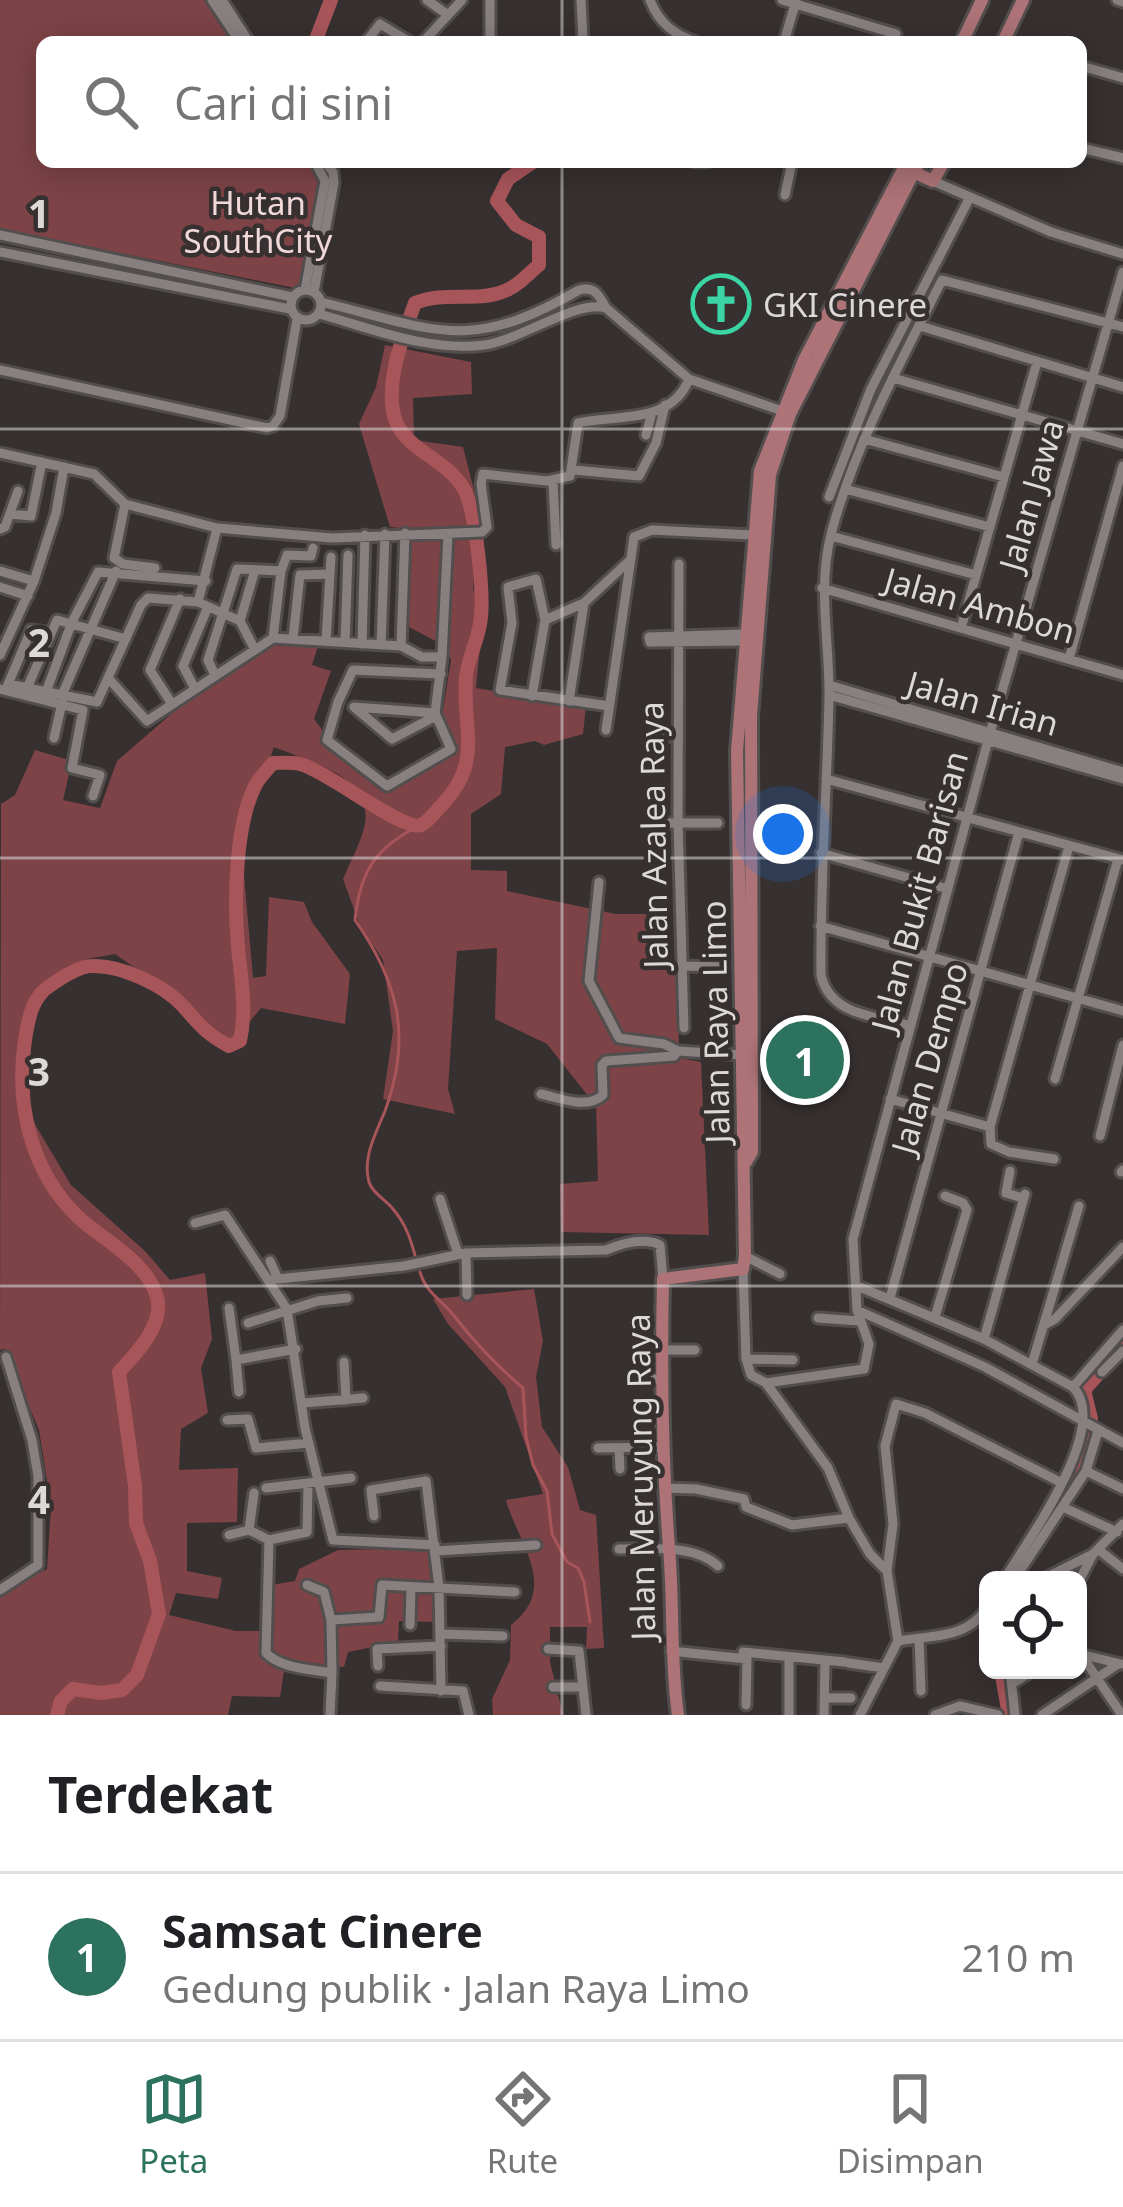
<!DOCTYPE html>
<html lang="id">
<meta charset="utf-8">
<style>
:root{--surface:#fff;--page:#f2f2f2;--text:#202124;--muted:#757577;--line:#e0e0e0;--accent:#2c725e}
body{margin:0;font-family:"Noto Sans",sans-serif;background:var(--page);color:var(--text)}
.controls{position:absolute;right:36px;bottom:36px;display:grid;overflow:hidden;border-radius:18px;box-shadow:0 6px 30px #0003}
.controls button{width:108px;height:108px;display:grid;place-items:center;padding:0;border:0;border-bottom:3px solid var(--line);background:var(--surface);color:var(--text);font:60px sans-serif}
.you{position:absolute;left:783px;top:834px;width:42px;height:42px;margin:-30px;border:9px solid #fff;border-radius:50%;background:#1a73e8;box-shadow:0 0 0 18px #1a73e833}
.badge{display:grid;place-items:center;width:78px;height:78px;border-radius:50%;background:var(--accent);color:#fff;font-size:39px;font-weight:700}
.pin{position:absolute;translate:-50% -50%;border:6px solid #fff;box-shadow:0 3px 12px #0006}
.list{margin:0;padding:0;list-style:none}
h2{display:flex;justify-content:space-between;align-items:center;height:156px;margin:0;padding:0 48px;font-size:51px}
h2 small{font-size:39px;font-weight:400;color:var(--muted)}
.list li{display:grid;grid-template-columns:78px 1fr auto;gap:36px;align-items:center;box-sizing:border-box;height:168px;padding:0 48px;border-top:3px solid var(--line)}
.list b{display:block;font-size:45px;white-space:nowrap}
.list p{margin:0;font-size:39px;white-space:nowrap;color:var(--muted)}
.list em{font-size:39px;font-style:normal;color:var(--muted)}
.icon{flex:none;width:66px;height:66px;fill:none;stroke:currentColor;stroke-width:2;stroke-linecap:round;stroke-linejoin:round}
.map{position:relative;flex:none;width:1123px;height:1715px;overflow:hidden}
.search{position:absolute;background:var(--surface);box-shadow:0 6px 30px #0003;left:36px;right:36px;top:36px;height:132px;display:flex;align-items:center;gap:30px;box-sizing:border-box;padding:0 42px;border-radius:18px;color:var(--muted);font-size:45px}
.sheet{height:324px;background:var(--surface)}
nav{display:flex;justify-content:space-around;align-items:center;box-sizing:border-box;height:168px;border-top:3px solid var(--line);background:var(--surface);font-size:33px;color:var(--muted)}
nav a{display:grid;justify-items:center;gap:6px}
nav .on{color:var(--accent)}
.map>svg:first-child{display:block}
.green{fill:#7d4346}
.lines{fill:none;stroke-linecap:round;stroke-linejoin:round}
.stream{stroke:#a8555a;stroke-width:3}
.river{stroke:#a8555a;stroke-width:14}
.minor-casing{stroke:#534e4e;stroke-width:15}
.major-casing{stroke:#534e4e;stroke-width:18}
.minor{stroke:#888080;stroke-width:9}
.major{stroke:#ad7376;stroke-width:12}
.grid{fill:none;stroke:#ddd9d9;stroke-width:3;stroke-opacity:0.55}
.labels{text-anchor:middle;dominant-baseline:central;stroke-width:9;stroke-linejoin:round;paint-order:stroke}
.park-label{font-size:33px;fill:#f2d9d9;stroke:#373030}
.poi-label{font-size:33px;fill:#ddd9d9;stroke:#373030;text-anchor:start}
.street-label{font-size:33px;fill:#ddd9d9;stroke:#373030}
.grid-label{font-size:39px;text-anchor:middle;font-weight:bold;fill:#ddd9d9;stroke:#373030;stroke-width:9;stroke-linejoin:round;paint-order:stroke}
</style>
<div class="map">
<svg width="1123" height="1715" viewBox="0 0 1123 1715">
<rect width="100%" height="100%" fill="#373030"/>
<path class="green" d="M0,0h212l28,42h-198v120h273l9,13 -19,115 -305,-61z
M385,345l86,17 1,32 -59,4 1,42 49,7 14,55 -4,89 12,4 -9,93 110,18 -3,28 -39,11 -9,-4 -30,6 -4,47 -30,20v56l36,1v20l109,23h31l7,8 4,44 20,2 1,90 22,4 8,173 -148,-3 -1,-48 38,-3 -2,-75 -49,-62 -52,-25 2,-71 -40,3 -9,138 7,25 -72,-15 10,-68 -10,-71 -23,-34 -17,-47c7,-17 19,-38 22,-56 7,-48 -58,-62 -91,-76l-33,94 12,137 13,-2 3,-79 35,5 8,20 38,52 -5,50 -84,-16 -27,33 -34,-13 -42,-44 -43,-30 -28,5 -42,28 -14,40 -1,89 41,69 75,67 24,28 35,-7 7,66 -11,29 7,45 -27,16 -2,41 59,-2 -1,54 -50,1v48l35,7 -4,21 -42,-6 -7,22 67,16h28l2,-45 29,-5 4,-12 39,-19 97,-2 2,74 -38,-1 -1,21 -50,10 -4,15 -59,-3 -5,33 -48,-1 -4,19h-228v-122l47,-24 4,-63 -12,-76 -34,-81 -5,1 1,-546 14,-9 20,-45 37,11 -9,39 37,8 17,-47 106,-92 53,-29 43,3 -7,22 19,6 -17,48 15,20 59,50 60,-31 8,-9 -14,-32 9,-57 -6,-14 -38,-20 2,-97 -19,-2 -31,-103 17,-37z
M534,1289l9,52 -7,36 6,50 26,40 12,43 16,5 8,133 -18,1 1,-22h-37v35l13,53h-70l-1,-16 18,-39 1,-35c49,-38 7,-81 -5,-125l37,-6 -38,-107 -57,-63 -15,-25z"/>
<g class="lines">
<path class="stream" d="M416,1259c-5,-19 -10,-35 -23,-50 -7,-9 -21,-16 -24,-27 -7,-24 7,-49 16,-71 27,-74 14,-128 -30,-191 5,-50 21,-73 67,-96
M420,1272c6,21 22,28 35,45 21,27 42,49 68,71l3,49 7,28 14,26 5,43 15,28 11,6 6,14 6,40"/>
<path class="river" d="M315,42l16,-42
M1082,1473l9,-54 -7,-29 39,-44
M1001,1670l8,45
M57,1715l4,-14 12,-12 28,4 21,-3 15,-15 22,-61 -9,-53 -14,-38 -1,-37 -16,-114c16,-17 42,-44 39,-70 -6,-38 -54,-61 -80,-85 -47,-45 -63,-114 -53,-177 3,-20 7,-44 26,-55 10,-7 29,-19 41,-19 29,-1 71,19 90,39 18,20 23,28 47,41l11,-5c7,-33 1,-61 -2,-94 -4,-44 -3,-121 17,-161 4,-8 12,-16 18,-23 9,0 19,-1 27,1 28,7 103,68 121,61 7,-3 15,-14 20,-19 43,-45 21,-75 25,-129 2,-18 11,-35 14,-53 5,-26 -4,-112 -16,-135 -18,-31 -58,-38 -69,-70 -11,-35 8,-83 20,-116 31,-13 66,1 94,-14 11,-5 21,-17 30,-24v-28l-23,-12 -19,-24 11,-22 25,-17"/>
<g class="minor-casing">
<path id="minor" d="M212,0l28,42
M222,0l27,42
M427,0l21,15
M490,0v42
M581,0l2,42
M650,0c9,23 23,34 46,42
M782,0l114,34
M1117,0l6,2
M366,42l14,-18 30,18
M423,42l39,-42
M784,42l12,-41
M1081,66l42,12
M1081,148l42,10
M694,162h14
M933,181l118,51 72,22
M785,195l7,-33
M0,235l292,62
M0,252l290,57
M1123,272l-133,461 -137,506 4,71 128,57 138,76
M291 305a15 15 0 1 1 30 0a15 15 0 1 1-30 0Z
M305,290l20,-109 -10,-19
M314,292l20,-109 -1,-11 -8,-10
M321,302c115,28 148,52 258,-12 16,-4 20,5 27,18l83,71 99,34
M319,314c52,14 109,38 165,31 37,-5 93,-46 122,-37
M920,326l203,61
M0,370l267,58 6,-2 7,-10 17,-97
M893,378l230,66
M646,435l6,-23
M864,439l140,38
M0,453l94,21 31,30 92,24 115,10 150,-6 5,-5 -6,-43 2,-10 64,7 23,-5 8,-53c38,-9 93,2 111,-44
M574,470l65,6 17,-33 9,-38
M553,481l3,64
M845,489l145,38
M829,497l42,-108 98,-190
M125,504l-11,54 9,6 32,4
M10,514l21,2 11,-54
M0,529l5,-2 13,-36
M831,536l145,39
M679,564l-1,259 6,205
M0,571l34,10
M0,587l28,9
M822,588l301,87
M198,602l19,-74
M545,620l-9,-41 -28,8 4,36 -12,67 109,16
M240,621l15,-51
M961,628l76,-266
M273,638l8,-67 6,-16 24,1 2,-8
M293,638l7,-63 30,-1
M326,641l5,-84
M744,641l-94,1 -1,-5 95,-3
M345,642l3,-87
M362,644l3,-109
M381,645l4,-111
M401,646l4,-113
M0,655l34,-74 22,-68 8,-46
M1069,659l54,-193
M214,673l-6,-13 29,-91 44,2
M441,674l-88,-4 -15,32 -11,38 60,46 64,-37 -16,-36 7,-56 6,-123
M109,679l38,42 126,-83 128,8 21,11h20
M8,684l89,18 44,-97 7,-7 50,4 42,19 14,27
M829,685l294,87
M194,687l-11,-21 24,-57
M27,688l30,-68 69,19
M0,689l83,21 -11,58 28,7 -7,21
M6,689l25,-59 20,3
M46,692l26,-70 26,-50 108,9
M62,695l54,-124
M829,695l294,84
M532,696l13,-76 39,-17 44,-41
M569,701l15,-98
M172,704l-22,-34 30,-71
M354,707l38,32 44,-23
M354,707l81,6
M606,730l28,-193 18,-7 100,5
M656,736h22
M54,738l8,-35
M826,779l297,81
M657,823h61
M821,853l127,36
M599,882l-10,99 30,57 45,6 14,7 64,4
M820,926l303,85
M682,966l43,1
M911,1026c-35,-10 -81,-10 -90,-51 -1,-92 6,-184 8,-277 1,-56 -12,-108 2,-164 24,-90 70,-172 111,-254l181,47
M1055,1079l63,-220
M541,1094c19,4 46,16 62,1l-1,-30 4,-4 68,-5 4,-5
M890,1099l100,28 1,17 18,8 45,7
M990,1127l79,-281
M1100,1136l23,-91
M1010,1171l-4,22 17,5
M1121,1172l2,-2
M440,1199l18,55
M195,1223l30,-8 62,94 18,119 28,112 102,5
M466,1253l1,42
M745,1256l35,18
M270,1261l8,18
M743,1269l3,90 5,16 15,8 98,-14 5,-25 -12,-34
M268,1280l136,-14 62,-13 140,-3c17,-7 38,-13 54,-5l3,34
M855,1285l129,54 89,48c39,40 -46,154 -69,193
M890,1298l129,-466
M229,1308l7,52
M935,1317l32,-107 -4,-7 -18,-7
M818,1318l41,3
M248,1323l70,-22 29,-3
M1044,1325l11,-6 68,-72
M984,1339l41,-145
M661,1350h34
M746,1359l47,1
M344,1362l2,38
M1032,1364l47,-158
M1102,1372l21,-21
M632,1379h27
M766,1383l62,85 21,50 21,36 17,17 11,70
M1073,1387l50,-57
M239,1392l-3,-32 60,-11
M303,1403l60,-5
M227,1420l21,-1 8,29 53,-5
M598,1448l63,-1
M619,1448l1,21
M1086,1471l37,18
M266,1488l85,-10
M664,1488l32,1 48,10 2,8 46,18 57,-7
M1065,1508l52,24
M374,1516l-3,-26 55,-9 13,107 2,103
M249,1530l5,-37
M229,1535l20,-5 20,10 38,-8 1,-47
M269,1540l-3,113c16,16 44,16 66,20l-2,42
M619,1549c31,0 75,-5 99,17
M1099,1550l24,19
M435,1551l101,-6
M887,1571l6,-47 -8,-78 11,-42 29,9 137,70
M1014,1580l72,-109 12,-40
M1041,1580l52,-26
M1078,1583l15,-29 30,-30
M307,1585l17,7 7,28
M0,1590l38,-25v-89l-6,-36 -26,-83
M410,1625l1,-38
M441,1634l62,2
M919,1638l2,53
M898,1641c35,-6 71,-2 90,-35
M548,1649l31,2 7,64
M1078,1650l44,65
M671,1651l76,8 -1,46
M743,1652l102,10
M1080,1654l41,10
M789,1659v56
M849,1663l35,5
M378,1666l-1,-17 64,-3
M1010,1670l5,45
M332,1673l-1,-53 48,-3 3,-32 133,7
M1012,1684l22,-14
M380,1686l83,5 6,24
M553,1687h29
M827,1698h24
M824,1715l1,-55
M860,1715l38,-74
M935,1715l25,-9 38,9
M1042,1715l76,-51"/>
</g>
<g class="major-casing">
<path id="major" d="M962,42l20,-42
M1003,42l20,-42
M911,171l22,10 11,-19
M746,1162l6,-10 -1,-436 19,-241 20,-61 128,-250
M678,1715c-8,-56 -4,-111 -9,-167 -7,-90 -8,-178 -6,-269l80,-10 2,-13 -8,-505 23,-280 44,-111 103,-198"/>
</g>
<use href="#minor" class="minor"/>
<use href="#major" class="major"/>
</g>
<path class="grid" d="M562,0v42M562,162v1553M0,429h1123M0,858h1123M0,1286h1123"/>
<defs>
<g id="church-ring" transform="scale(3)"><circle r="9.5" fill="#373030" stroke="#3ad4a5" stroke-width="1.5"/><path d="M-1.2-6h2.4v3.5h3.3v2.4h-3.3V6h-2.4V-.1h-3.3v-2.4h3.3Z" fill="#3ad4a5"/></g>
</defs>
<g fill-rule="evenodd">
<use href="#church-ring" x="721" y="304"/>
</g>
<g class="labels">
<g class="park-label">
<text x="258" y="202">Hutan<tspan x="258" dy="38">SouthCity</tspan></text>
</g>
<g class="poi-label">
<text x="763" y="304">GKI Cinere</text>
</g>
<g class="street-label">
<text transform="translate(1031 495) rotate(-74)">Jalan Jawa</text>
<text transform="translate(980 605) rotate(16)">Jalan Ambon</text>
<text transform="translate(983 703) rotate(16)">Jalan Irian</text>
<text transform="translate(653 835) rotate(-91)">Jalan Azalea Raya</text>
<text transform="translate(919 891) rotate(-75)">Jalan Bukit Barisan</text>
<text transform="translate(715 1022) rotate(-91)">Jalan Raya Limo</text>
<text transform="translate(929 1058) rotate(-74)">Jalan Dempo</text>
<text transform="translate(640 1477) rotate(-91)">Jalan Meruyung Raya</text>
</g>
</g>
<g class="grid-label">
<text x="39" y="228">1</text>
<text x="39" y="657">2</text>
<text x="39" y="1086">3</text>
<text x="39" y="1514">4</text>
</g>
</svg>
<div class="controls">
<button><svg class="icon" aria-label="locate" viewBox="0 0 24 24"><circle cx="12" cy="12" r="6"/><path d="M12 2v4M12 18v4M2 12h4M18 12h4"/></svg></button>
</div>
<div class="you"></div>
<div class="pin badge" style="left:805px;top:1060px">1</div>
<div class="search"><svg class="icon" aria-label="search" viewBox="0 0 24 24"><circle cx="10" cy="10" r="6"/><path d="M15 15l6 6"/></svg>Cari di sini</div>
</div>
<section class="sheet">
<h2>Terdekat<small></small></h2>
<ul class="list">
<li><span class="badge">1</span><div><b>Samsat Cinere</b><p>Gedung publik · Jalan Raya Limo</p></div><em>210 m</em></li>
</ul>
</section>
<nav>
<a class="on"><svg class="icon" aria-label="map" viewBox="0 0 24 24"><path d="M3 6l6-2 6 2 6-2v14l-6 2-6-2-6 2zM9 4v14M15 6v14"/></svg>Peta</a>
<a><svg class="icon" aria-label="directions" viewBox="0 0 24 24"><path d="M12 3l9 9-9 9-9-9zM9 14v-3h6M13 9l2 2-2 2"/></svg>Rute</a>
<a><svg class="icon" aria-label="saved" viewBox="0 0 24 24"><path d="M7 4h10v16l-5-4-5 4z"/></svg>Disimpan</a>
</nav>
